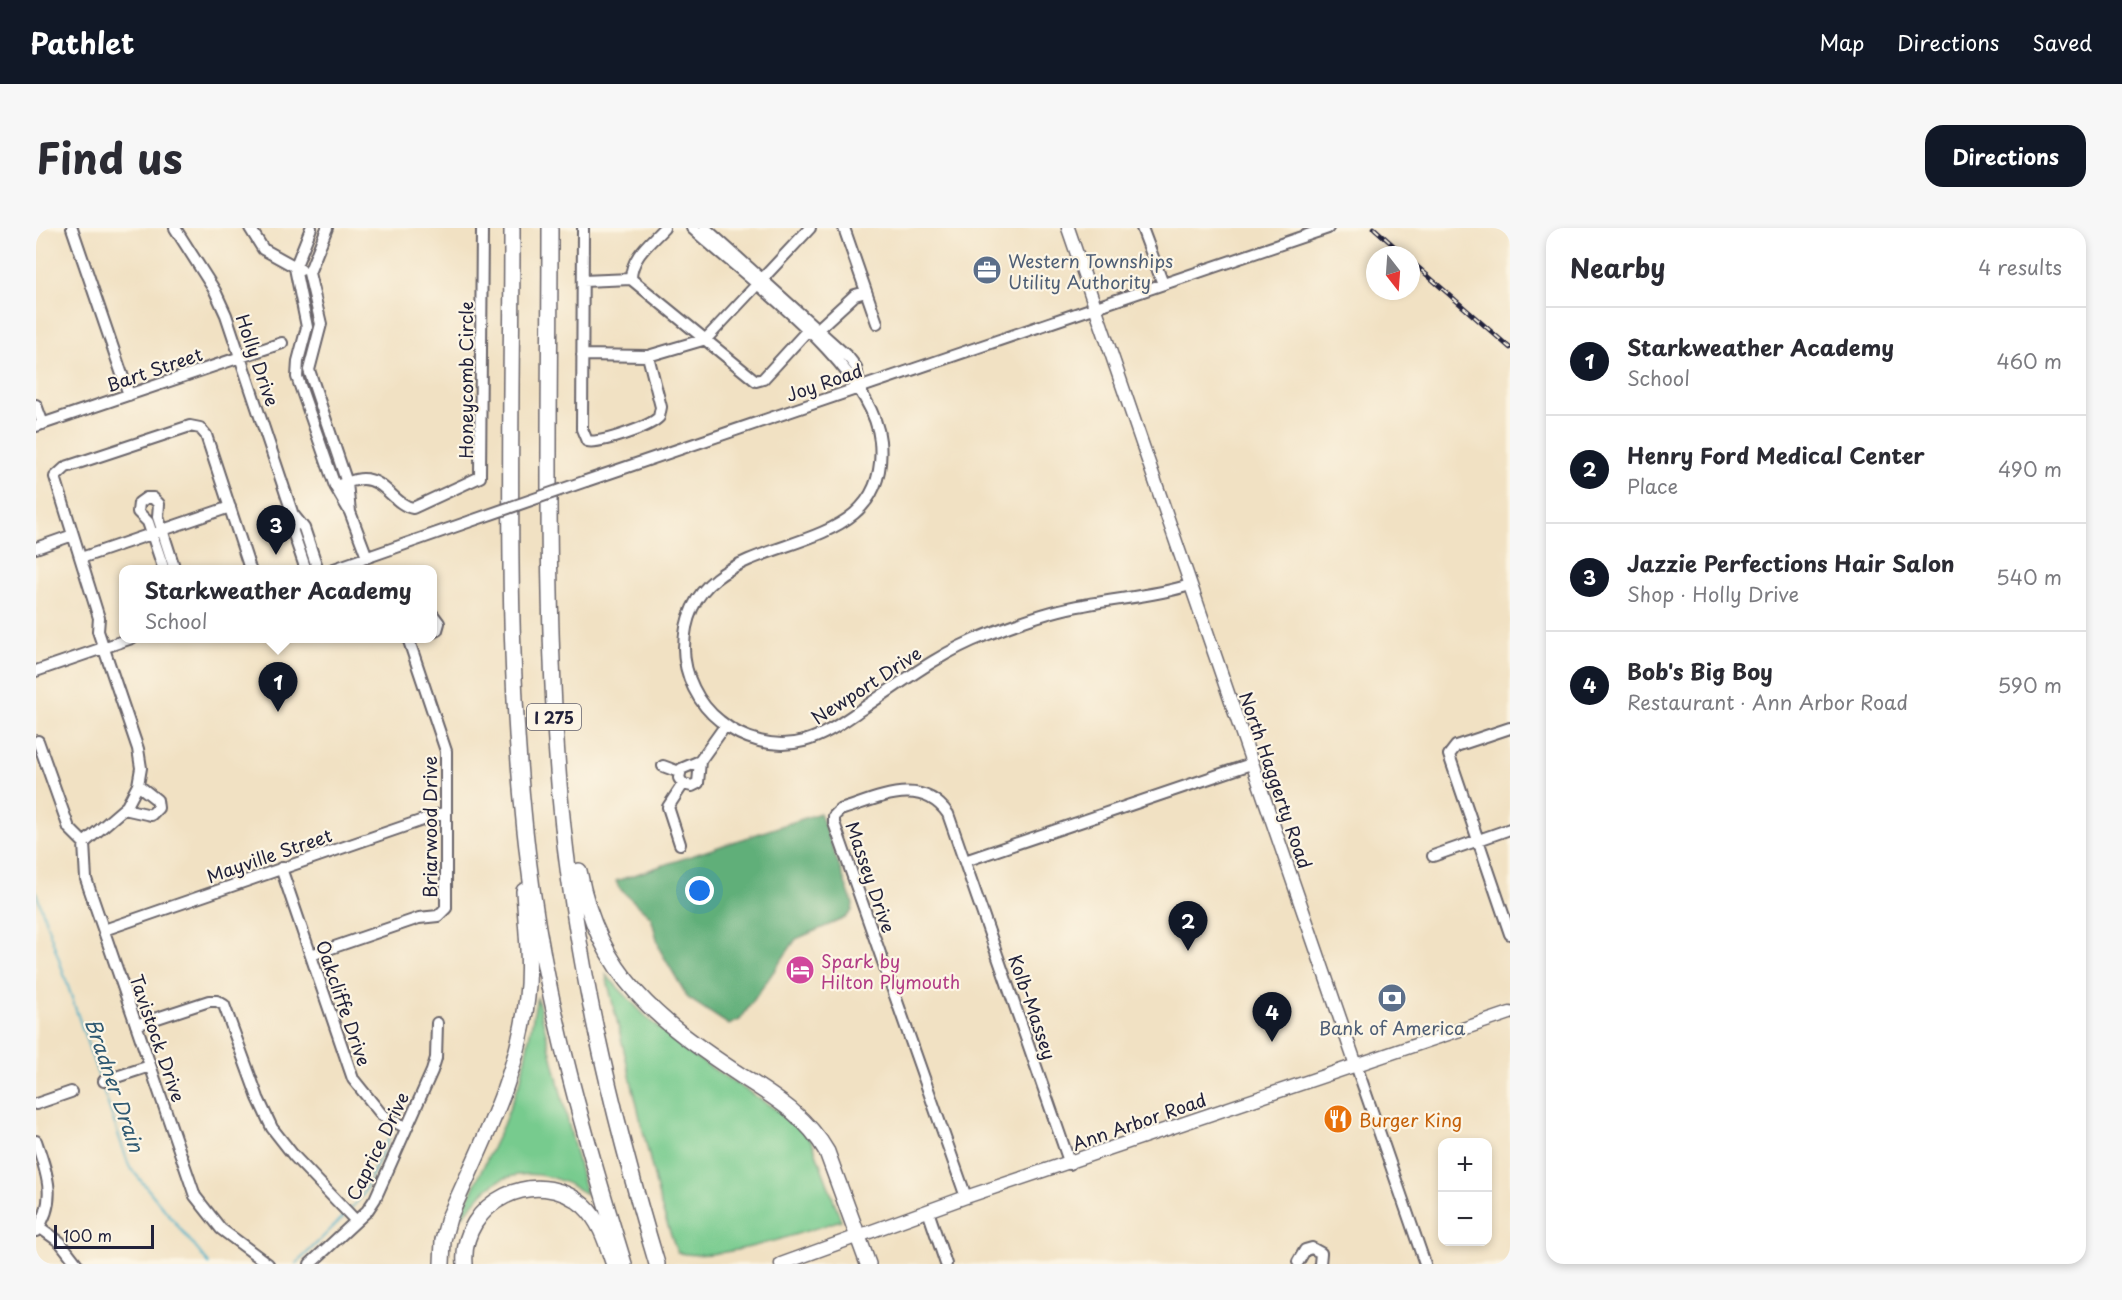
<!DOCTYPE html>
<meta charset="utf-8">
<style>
:root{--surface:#fff;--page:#f7f7f7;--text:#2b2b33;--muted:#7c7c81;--line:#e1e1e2;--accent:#111827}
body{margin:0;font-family:"Playpen Sans",sans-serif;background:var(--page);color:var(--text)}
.controls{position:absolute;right:18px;bottom:18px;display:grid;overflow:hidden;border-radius:12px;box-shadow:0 3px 9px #0003}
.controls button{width:54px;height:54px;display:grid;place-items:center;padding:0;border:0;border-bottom:2px solid var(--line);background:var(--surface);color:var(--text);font:30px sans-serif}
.compass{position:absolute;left:1330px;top:18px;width:54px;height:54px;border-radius:50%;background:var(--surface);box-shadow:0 3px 9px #0003;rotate:163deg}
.scale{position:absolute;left:18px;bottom:15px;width:100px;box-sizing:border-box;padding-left:6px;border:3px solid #22223b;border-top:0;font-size:16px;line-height:21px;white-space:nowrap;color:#22223b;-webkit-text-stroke:4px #fcf5e5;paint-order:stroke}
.you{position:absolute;left:664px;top:663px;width:21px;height:21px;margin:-15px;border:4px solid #fff;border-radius:50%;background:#1a73e8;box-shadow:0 0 0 9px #1a73e833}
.badge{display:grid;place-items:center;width:39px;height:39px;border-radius:50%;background:var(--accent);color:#fff;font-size:20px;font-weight:700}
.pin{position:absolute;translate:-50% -50px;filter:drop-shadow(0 2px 3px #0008)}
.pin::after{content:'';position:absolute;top:32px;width:21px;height:18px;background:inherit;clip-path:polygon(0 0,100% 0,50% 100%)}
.popup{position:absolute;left:83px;top:337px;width:318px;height:78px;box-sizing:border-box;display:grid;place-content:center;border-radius:12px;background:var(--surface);filter:drop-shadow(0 2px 4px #0005);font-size:20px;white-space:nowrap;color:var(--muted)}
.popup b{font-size:22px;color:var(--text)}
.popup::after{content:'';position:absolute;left:50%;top:100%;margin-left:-12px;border:12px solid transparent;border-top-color:var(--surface)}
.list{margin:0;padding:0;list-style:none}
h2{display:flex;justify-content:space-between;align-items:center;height:78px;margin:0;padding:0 24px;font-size:26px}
h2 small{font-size:20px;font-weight:400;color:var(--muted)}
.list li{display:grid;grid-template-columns:39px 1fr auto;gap:18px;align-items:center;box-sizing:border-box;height:108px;padding:0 24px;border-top:2px solid var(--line)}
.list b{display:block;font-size:22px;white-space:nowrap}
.list p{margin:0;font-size:20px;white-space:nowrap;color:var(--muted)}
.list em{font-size:20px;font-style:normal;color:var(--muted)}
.map{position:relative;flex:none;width:1474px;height:1036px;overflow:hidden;border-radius:18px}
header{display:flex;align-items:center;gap:36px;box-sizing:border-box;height:84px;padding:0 30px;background:var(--accent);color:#fff}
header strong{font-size:28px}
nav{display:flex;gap:33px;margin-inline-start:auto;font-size:21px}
.intro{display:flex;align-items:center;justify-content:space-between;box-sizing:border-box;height:144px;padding:0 36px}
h1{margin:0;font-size:42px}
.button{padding:15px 27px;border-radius:18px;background:var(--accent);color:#fff;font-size:21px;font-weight:700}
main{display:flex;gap:36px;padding:0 36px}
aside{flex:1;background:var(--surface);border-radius:18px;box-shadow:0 3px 9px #0003}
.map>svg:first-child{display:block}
.green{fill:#77cb8e;stroke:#4c7664;stroke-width:1.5}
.forest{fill:#61af79;stroke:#42685a;stroke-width:1.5}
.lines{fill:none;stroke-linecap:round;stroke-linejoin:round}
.stream{stroke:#46adc6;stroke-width:2}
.minor-casing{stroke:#6a656b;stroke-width:14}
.major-casing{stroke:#6a656b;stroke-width:15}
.highway-casing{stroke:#6a656b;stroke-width:18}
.minor{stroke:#fff;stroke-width:10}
.major{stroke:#fff;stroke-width:12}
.highway{stroke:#fff;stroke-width:15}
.rail-casing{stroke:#22223b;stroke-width:4.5}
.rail{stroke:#fcf5e5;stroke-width:2;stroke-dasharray:7;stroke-linecap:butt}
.minor-bridge-casing{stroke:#6a656b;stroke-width:14;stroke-linecap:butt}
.minor-bridge{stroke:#fff;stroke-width:10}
.labels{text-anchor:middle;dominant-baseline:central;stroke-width:4.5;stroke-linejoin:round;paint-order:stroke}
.shield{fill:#fcf5e5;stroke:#63616e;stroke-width:1.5}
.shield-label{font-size:16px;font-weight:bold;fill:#22223b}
.service-label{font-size:18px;fill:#4e5e75;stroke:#fcf5e5;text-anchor:start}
.street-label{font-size:18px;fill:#22223b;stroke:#fcf5e5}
.hotel-label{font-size:18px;fill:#b23c85;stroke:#fcf5e5;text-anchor:start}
.food-label{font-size:18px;fill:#c56008;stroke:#fcf5e5;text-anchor:start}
.water-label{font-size:20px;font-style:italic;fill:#305a73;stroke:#fcf5e5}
</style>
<header>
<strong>Pathlet</strong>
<nav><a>Map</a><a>Directions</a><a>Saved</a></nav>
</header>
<div class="intro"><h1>Find us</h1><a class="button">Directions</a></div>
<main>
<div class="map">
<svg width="1474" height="1036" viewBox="0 0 1474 1036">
<rect width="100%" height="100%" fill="#fcf5e5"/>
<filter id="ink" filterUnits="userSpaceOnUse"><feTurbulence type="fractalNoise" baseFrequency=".0167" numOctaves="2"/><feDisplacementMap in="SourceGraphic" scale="12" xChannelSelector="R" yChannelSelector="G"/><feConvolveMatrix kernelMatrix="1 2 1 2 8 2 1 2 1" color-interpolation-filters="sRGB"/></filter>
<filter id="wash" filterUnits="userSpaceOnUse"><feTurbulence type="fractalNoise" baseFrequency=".008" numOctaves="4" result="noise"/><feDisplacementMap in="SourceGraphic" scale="24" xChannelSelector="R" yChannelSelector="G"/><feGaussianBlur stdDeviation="1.35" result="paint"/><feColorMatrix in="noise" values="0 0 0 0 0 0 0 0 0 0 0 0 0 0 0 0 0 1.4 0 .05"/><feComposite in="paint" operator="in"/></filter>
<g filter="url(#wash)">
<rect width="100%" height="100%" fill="#f1e1c3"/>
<path class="green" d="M570,747l42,44 39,33 107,69 18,21 29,78c-37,12 -129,44 -164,32l-16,-46z
M501,769l49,197c-28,-19 -68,-30 -98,-6 -9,8 -17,19 -25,28l-1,-4 41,-87 18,-46z"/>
<path class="forest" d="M784,585l33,91 -1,7 -7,7 -49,21 -56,81 -11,5 -41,-27 -28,-48 -9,-33 -32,-29 -3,-7z"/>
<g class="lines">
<path class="stream" d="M0,664l93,274 80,98
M361,892l5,-11
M314,981l12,-13 33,-71
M260,1036l50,-50"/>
</g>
</g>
<g filter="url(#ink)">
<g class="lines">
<g class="minor-casing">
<path id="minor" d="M36,0l57,167
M139,0l40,63 11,24 66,197 1,20 13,38
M214,0l13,21 38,21
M275,0l-16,40 12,59 -9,34 -1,16 38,109 15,26 17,45
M291,0l-18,45 12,51 -12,46 38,113 3,29
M547,0l-1,201 5,12c13,3 63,-14 72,-24l2,-10 -13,-51
M656,0c54,50 181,139 188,213 13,139 -195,71 -196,207 0,27 14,56 36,73 23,19 55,28 84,20 22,-6 40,-20 58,-32 40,-27 79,-57 124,-74 30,-12 65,-25 98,-30 36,-7 71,-9 106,-20
M669,0l144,130 7,9 3,17
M808,0l33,95
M1106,0l21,56
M595,51c0,-22 19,-36 33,-51
M547,53l48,-2 125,102 7,-2 44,-48 11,-2 37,-34 11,-3
M546,127l66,1 58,-17 104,-111
M0,177l7,19
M0,198l246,-83
M550,253l742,-253
M299,258c9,-2 19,-7 28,-7 22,0 31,26 50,29l67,-31 2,-249
M256,285l12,15 14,42
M0,320l37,-13
M45,330l149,-51
M128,342l-16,-48 -10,-10 1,-9 7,-5h7l6,6 -1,13 17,53
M295,342l140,-49
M397,387l6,8 -2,7 -4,2
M0,443l96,-33
M1474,500l-54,18 -7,9 61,179
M2,513l31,87 15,15
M664,533l-2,22 -6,3 -9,-2 -4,-6 2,-9z
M664,533l25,-35
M627,538l16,6
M88,581l27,6 7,-7 -1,-8 -19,-15
M48,615l43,-37 11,-21 3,-17 -3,-19 -40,-118 1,-13 -44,-141 11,-10 124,-41 10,2 6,7 44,134
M48,615l2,36 109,317 26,33 47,35
M644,616l-12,-37 15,-23
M1397,628l77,-27
M929,633l286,-97
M245,640l72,211 29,36 23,12
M68,702l342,-118
M275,727l108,-37 19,-2 8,-8v-157l-38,-113
M100,797l73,-24h8l7,4 34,93 14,30 22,28 62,65
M1320,837l69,199
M68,853l46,-15
M0,876l35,-12
M0,913c11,32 22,60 0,90
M930,969l-132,-374v-7l6,-6c37,-11 81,-35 108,4l122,350
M892,983l18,53
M3,999l21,15 17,22
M1262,1034l7,-12 7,-2 9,5 -1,11
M274,1036l57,-53 8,-12 57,-128 4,-13 1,-35"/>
</g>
<g class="major-casing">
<path id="major" d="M1032,0l288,837
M745,1036l185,-67 544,-184"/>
</g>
<g class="highway-casing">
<path id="highway" d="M476,0c0,223 -10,447 21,668 18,125 54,248 91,368
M514,0c0,189 -6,379 10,568 14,159 51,315 97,468
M543,643c20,106 79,150 164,206 33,21 64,40 84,75l41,112
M406,1036l1,-24 6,-22c31,-71 70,-143 78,-221 4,-35 -1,-71 -3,-106
M429,1036c-5,-62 72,-100 119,-58 16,15 22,35 29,56"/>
</g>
<use href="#minor" class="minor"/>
<use href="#major" class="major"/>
<use href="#highway" class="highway"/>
<g class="rail-casing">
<path id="rail" d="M1338,0l30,27
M1375,33l99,87"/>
</g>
<use href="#rail" class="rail"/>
<g class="minor-bridge-casing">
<path id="minor-bridge" d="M435,293l115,-40"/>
</g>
<use href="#minor-bridge" class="minor-bridge"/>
</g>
</g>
<defs>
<g id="office-disc" transform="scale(1.5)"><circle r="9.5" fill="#5c6f8a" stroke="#fcf5e5"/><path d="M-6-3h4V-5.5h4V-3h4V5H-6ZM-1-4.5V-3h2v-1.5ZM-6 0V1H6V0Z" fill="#fff"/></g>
<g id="hotel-disc" transform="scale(1.5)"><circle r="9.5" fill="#d1479c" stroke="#fcf5e5"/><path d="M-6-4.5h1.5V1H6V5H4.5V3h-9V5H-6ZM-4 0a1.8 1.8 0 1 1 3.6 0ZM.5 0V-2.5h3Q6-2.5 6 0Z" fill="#fff"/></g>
<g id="bank-disc" transform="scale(1.5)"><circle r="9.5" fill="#5c6f8a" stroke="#fcf5e5"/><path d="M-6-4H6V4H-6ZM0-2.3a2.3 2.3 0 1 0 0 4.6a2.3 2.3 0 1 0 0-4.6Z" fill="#fff"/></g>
<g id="restaurant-disc" transform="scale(1.5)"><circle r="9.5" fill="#e8710a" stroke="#fcf5e5"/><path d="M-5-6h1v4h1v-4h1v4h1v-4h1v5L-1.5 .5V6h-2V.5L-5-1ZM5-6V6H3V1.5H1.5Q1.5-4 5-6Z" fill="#fff"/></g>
</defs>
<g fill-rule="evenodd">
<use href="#office-disc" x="951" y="42"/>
<use href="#hotel-disc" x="764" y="742"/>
<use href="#bank-disc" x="1356" y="770"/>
<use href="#restaurant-disc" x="1302" y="891"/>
</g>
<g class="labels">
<rect class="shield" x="491" y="476" width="54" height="26" rx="4.5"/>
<g class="shield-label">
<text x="518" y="489">I 275</text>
</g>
<g class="service-label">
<text x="972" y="32">Western Townships<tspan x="972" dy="21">Utility Authority</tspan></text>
<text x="1356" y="799" text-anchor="middle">Bank of America</text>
</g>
<g class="street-label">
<text transform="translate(222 132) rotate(71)">Holly Drive</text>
<text transform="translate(118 141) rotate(-19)">Bart Street</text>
<text transform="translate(429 152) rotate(-90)">Honeycomb Circle</text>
<text transform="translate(788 154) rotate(-19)">Joy Road</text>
<text transform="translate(830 457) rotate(-33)">Newport Drive</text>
<text transform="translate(1240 552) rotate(71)">North Haggerty Road</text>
<text transform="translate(393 599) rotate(-90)">Briarwood Drive</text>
<text transform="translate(233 627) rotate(-19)">Mayville Street</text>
<text transform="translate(835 649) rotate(71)">Massey Drive</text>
<text transform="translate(308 775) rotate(71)">Oakcliffe Drive</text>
<text transform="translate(997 779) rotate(71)">Kolb-Massey</text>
<text transform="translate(122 810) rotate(71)">Tavistock Drive</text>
<text transform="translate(1103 893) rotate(-19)">Ann Arbor Road</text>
<text transform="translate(341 918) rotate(-64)">Caprice Drive</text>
</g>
<g class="hotel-label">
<text x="785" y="732">Spark by<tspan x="785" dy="21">Hilton Plymouth</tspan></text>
</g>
<g class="food-label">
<text x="1323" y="891">Burger King</text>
</g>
<g class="water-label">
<text transform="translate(79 857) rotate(71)">Bradner Drain</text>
</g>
</g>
</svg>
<div class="controls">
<button>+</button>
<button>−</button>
</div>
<svg class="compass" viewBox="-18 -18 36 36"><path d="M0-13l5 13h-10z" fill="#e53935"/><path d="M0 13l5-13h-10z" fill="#7c7c81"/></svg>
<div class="scale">100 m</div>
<div class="you"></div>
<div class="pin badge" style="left:242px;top:484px">1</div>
<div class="popup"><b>Starkweather Academy</b>School</div>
<div class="pin badge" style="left:1152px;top:723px">2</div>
<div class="pin badge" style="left:240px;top:327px">3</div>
<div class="pin badge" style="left:1236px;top:814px">4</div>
</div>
<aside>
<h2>Nearby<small>4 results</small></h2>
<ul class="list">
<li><span class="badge">1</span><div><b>Starkweather Academy</b><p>School</p></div><em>460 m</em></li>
<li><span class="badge">2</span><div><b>Henry Ford Medical Center</b><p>Place</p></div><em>490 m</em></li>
<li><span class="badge">3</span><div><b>Jazzie Perfections Hair Salon</b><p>Shop · Holly Drive</p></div><em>540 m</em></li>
<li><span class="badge">4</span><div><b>Bob's Big Boy</b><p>Restaurant · Ann Arbor Road</p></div><em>590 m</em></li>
</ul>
</aside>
</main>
